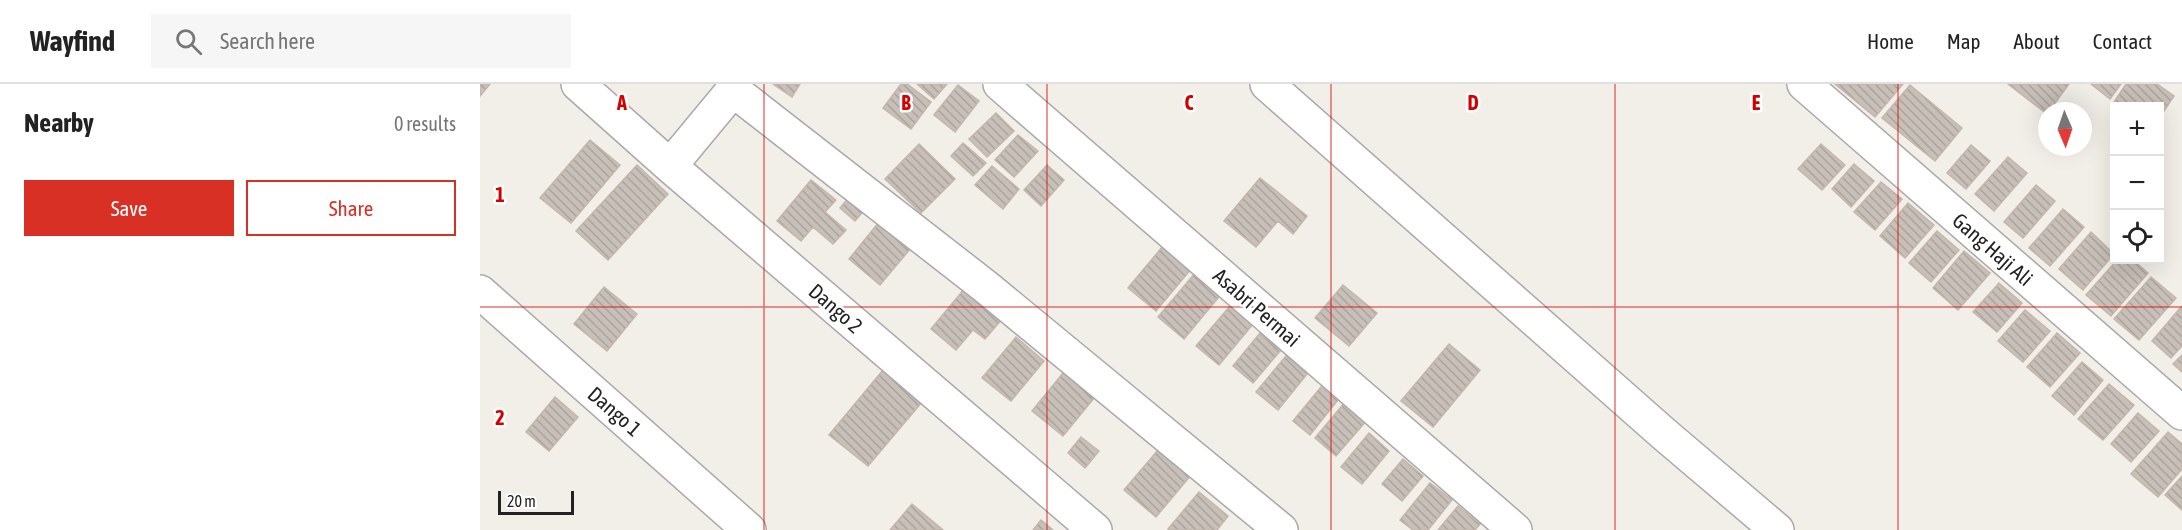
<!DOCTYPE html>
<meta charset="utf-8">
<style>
:root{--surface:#fff;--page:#f6f6f6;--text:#222;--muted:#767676;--line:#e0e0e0;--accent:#d93025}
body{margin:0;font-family:"Asap Condensed",sans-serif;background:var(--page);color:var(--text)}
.controls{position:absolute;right:18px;top:18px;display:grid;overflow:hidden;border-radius:0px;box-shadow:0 6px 24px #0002}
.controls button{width:54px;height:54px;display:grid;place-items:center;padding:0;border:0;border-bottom:2px solid var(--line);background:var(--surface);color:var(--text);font:30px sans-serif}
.compass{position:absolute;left:1558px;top:18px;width:54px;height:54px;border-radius:50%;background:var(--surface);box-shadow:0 6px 24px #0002;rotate:178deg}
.scale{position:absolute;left:18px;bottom:15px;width:76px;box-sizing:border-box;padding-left:6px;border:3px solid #222;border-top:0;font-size:16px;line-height:21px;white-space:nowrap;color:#222;-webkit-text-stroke:4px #fff;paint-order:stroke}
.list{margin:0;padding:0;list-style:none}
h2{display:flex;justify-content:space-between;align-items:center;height:78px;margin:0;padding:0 24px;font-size:26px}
h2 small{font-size:20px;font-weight:400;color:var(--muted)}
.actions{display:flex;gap:12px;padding:18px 24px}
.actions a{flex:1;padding:14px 0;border:2px solid var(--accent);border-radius:0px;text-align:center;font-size:21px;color:var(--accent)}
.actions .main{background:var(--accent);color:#fff}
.icon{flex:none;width:33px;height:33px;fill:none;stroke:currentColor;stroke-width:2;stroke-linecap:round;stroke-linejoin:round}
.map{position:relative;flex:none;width:1702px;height:446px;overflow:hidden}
header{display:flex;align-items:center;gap:36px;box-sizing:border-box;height:84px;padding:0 30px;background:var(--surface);border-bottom:2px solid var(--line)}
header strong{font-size:28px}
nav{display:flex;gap:33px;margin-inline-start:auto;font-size:21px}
.search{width:420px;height:54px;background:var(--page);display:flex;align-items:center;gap:15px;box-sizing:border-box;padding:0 21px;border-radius:0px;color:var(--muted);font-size:22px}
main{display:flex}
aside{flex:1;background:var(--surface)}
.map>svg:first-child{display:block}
.building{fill:url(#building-back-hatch);stroke:#c4b6ab;stroke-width:1.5}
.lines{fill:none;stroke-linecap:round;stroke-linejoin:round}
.minor-casing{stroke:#a9a9a9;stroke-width:36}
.minor{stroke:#fff;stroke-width:33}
.grid{fill:none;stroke:#d40000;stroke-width:1.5;stroke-opacity:0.55}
.labels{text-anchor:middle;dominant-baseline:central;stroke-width:5;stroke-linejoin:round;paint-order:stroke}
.street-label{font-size:21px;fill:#222;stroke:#fff}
.grid-label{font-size:20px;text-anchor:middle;font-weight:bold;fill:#d40000;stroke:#fff;stroke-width:5;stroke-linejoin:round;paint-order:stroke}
</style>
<header>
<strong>Wayfind</strong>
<div class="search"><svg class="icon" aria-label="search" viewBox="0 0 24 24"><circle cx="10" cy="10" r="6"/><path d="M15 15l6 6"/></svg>Search here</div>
<nav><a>Home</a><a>Map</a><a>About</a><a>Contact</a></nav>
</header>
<main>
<aside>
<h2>Nearby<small>0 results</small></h2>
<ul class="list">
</ul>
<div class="actions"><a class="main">Save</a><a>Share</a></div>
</aside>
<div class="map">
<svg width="1702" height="446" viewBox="0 0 1702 446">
<defs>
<pattern id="building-back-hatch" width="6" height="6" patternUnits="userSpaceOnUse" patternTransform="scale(1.5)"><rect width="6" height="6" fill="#c7bfb8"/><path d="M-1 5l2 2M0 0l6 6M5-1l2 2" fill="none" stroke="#aba49e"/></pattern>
</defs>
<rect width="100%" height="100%" fill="#f2efe9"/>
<path class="building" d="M0,0h10l-10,12z
M293,0h27l-8,13z
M421,0h6l24,18 -20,27 -28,-21z
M437,0h30l-13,15z
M1355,0h68l-28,33z
M1528,0h61l-22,30z
M1611,0h30l-11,15z
M1646,0h31l17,12 -14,21v-11h-40l-6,-4z
M478,1l21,16 -24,31 -21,-17z
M1430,1l52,43 -27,33 -53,-43z
M516,29l18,18 -27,26 -18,-18z
M538,51l20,16 -24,26 -19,-17z
M110,56l30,25 -49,58 -31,-25z
M483,59l23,20 -13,13 -22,-20z
M439,60l36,35 -34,34 -36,-34z
M1341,60l24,21 -23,25 -24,-21z
M1491,61l19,16 -24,28 -19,-16z
M1528,73l19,16 -33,38 -19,-17z
M1374,80l20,17 -23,26 -19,-18z
M157,81l31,29 -60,66 -32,-29z
M567,81l17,15 -23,26 -17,-16z
M512,82l27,23 -16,20 -28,-24z
M780,94l47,38 -14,18 -15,-13 -22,26 -32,-26z
M331,96l25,20 -11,12 21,18 -13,14 -20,-17 -12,14 -24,-20z
M1401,98l21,17 -27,31 -21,-18z
M1556,101l19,16 -32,37 -19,-16z
M372,110l15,13 -12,14 -15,-13z
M1428,119l26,22 -29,33 -25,-22z
M1583,125l21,18 -34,39 -21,-18z
M399,138l32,26 -31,37 -31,-26z
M1457,147l22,19 -28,32 -22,-19z
M1611,148l23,22 -31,36 -24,-21z
M688,156l28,23 -40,48 -28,-23z
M1484,167l26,22 -32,37 -25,-22z
M1637,176h16l15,13 -37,43 -25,-21z
M721,182l26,21 -43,52 -26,-22z
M1671,193l25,21 -37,42 -25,-21z
M1519,199l23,20 -25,29 -24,-20z
M863,201l34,28 -28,33 -34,-28z
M124,203l33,27 -30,37 -33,-27z
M485,204l37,31 -17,20 -12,-9 -17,20 -25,-21z
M750,222l23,18 -34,41 -23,-19z
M1702,222v40l-11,12 -19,-17z
M1545,226l25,21 -27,31 -25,-21z
M780,249l21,17 -28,33 -20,-17z
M1577,249l23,20 -30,34 -23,-20z
M536,253l28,24 -33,40 -29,-23z
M969,260l31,26 -47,57 -32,-26z
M1702,271v17l-9,-8z
M806,272l21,18 -29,36 -22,-18z
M1602,278l21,18 -29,35 -22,-19z
M403,286l39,32 -54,64 -39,-31z
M583,289l31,25 -31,38 -31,-25z
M1629,300l25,21 -31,35 -25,-21z
M841,303l17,13 -28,35 -17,-14z
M75,313l23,20 -29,34 -23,-19z
M865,318l22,18 -31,36 -21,-18z
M1658,329l21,18 -28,31 -20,-18z
M1688,348l14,12v25l-24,28 -27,-23z
M889,349l20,18 -27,33 -21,-17z
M601,353l18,14 -14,17 -17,-15z
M684,359l32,26 -40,48 -32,-27z
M923,375l20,17 -21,25 -20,-17z
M1702,392v34l-17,-15z
M950,399l22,17 -24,30h-15l-13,-10z
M719,408l29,24 -11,14h-48l-1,-1z
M432,420l31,26h-53z
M978,422l22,18 -5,6h-37z
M561,436l12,10h-20z"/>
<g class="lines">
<g class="minor-casing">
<path id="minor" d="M98,0l92,82 425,364
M520,0l515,446
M787,0l397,350 113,96
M1324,0l378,329
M190,82l63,-76 253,197 295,243
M0,208l269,238"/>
</g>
<use href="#minor" class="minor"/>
</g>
<path class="grid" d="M284,0v446M567,0v446M851,0v446M1135,0v446M1418,0v446M0,223h1702"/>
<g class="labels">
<g class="street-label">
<text transform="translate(1513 165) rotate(41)">Gang Haji Ali</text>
<text transform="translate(777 223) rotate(41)">Asabri Permai</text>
<text transform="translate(356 224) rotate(41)">Dango 2</text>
<text transform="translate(135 327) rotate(41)">Dango 1</text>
</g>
</g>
<g class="grid-label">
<text x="142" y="26">A</text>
<text x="426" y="26">B</text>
<text x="709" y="26">C</text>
<text x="993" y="26">D</text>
<text x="1276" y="26">E</text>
<text x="20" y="118">1</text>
<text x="20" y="341">2</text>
</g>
</svg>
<div class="controls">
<button>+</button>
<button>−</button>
<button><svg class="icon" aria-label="locate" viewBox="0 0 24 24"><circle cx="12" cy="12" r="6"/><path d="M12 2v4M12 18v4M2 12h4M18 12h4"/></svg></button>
</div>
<svg class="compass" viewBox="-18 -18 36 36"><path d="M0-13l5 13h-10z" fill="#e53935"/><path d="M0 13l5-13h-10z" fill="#767676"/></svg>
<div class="scale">20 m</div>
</div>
</main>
